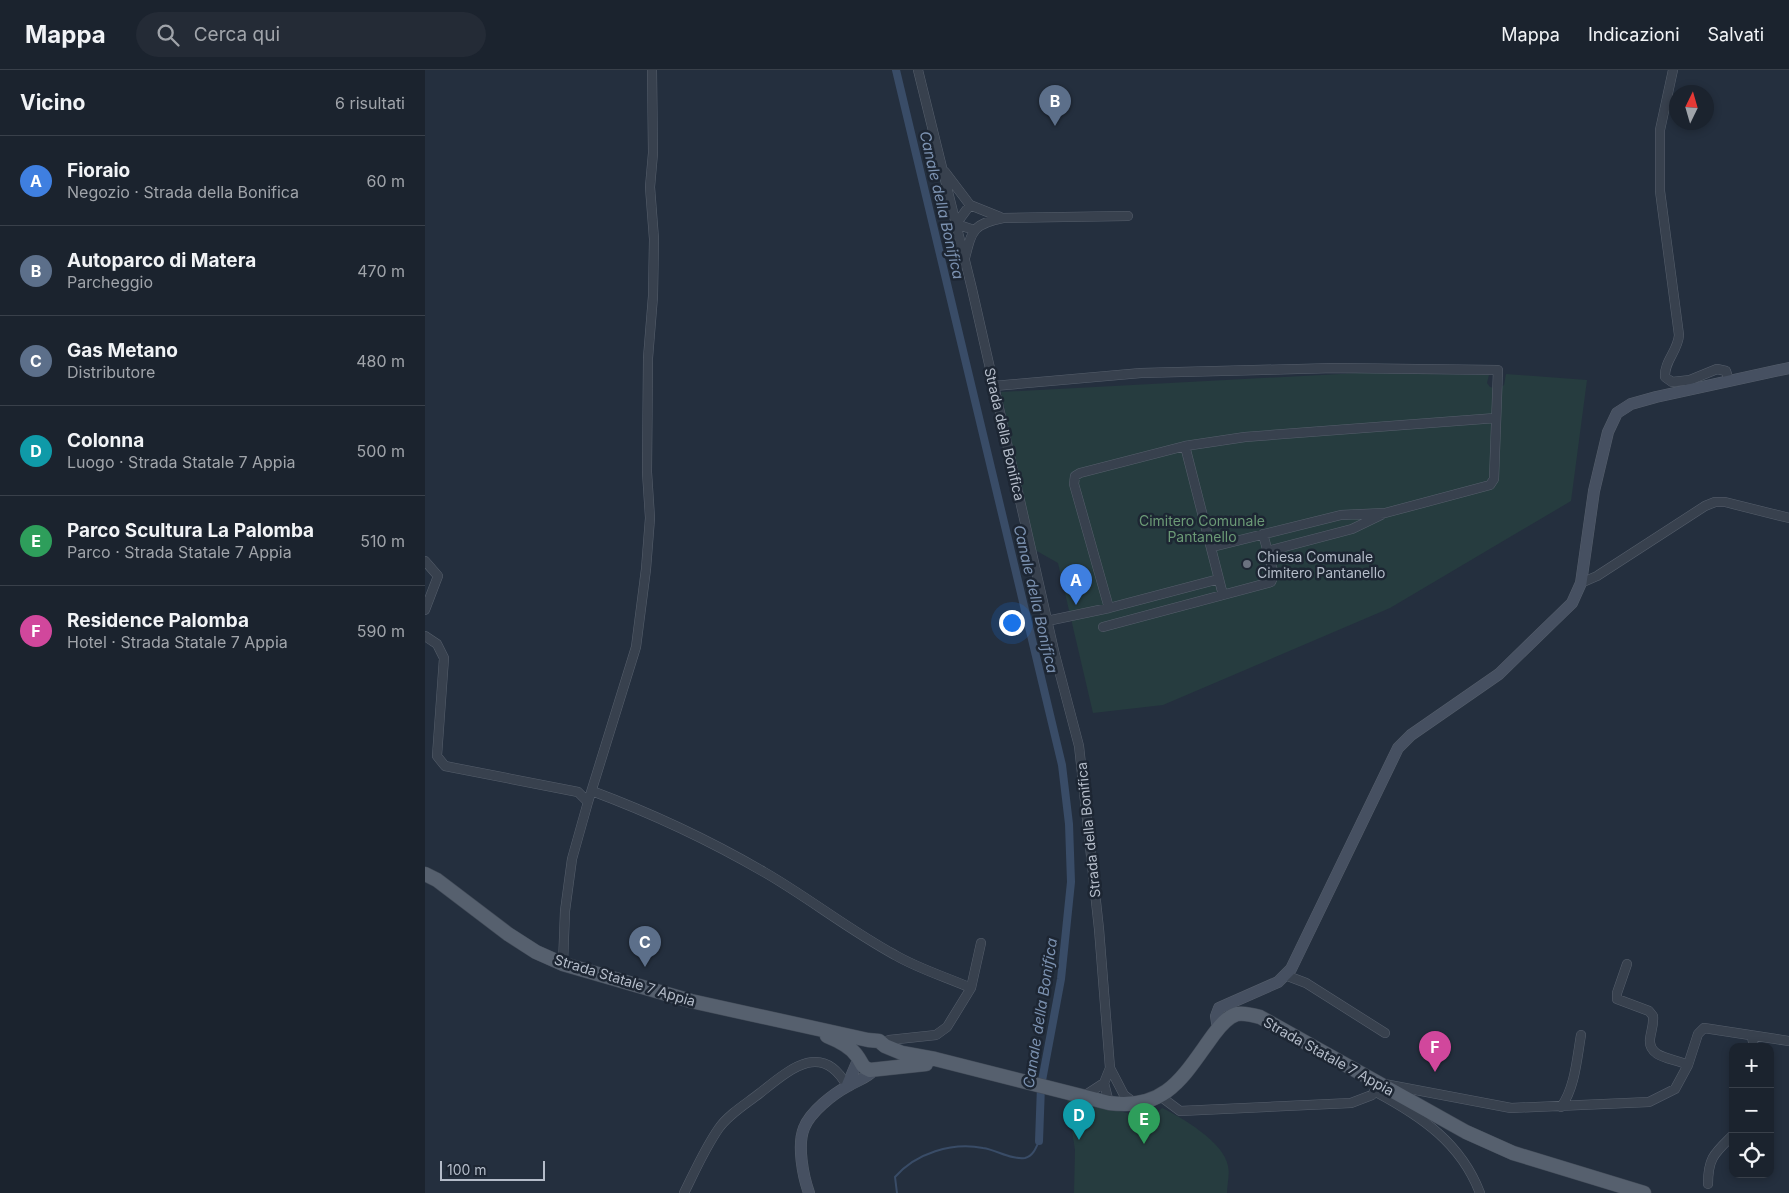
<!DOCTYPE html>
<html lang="it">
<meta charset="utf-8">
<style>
:root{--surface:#1b232e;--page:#242b36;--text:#f1f3f6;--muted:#a0a4aa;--line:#39404a;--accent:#8ab4f8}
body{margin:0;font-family:Inter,sans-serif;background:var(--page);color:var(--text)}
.controls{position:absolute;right:15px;bottom:15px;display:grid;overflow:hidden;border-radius:10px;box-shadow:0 2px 8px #0003}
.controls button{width:45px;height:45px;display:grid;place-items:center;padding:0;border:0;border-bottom:1px solid var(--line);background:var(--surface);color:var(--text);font:25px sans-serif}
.compass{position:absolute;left:1244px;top:15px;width:45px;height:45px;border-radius:50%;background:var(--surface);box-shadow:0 2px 8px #0003;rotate:5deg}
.scale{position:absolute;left:15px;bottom:12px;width:105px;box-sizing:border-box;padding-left:5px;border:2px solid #b4bcc9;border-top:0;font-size:14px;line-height:18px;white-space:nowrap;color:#b4bcc9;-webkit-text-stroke:4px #1d2633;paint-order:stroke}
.you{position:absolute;left:586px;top:552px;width:18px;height:18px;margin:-12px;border:4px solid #fff;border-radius:50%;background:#1a73e8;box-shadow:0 0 0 8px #1a73e833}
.badge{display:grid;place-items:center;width:32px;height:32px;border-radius:50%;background:var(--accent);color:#fff;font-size:16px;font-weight:700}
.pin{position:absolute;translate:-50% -41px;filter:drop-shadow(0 1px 2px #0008)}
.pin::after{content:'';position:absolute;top:26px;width:18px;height:15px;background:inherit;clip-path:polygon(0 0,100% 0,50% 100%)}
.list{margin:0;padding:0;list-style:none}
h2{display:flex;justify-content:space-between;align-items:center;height:65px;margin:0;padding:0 20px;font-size:21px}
h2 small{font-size:16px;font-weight:400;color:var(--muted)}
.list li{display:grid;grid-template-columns:32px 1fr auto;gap:15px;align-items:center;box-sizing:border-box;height:90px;padding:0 20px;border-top:1px solid var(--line)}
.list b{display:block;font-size:19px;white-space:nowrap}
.list p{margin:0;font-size:16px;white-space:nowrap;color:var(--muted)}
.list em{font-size:16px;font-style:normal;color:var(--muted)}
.icon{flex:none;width:28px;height:28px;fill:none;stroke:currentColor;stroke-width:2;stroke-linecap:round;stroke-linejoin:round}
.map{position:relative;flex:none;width:1364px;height:1123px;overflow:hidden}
header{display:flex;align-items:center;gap:30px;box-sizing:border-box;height:70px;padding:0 25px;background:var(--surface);border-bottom:1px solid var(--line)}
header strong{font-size:24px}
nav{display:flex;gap:28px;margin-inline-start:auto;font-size:18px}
.search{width:350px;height:45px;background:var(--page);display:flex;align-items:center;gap:12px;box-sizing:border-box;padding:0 18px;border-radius:28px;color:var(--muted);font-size:19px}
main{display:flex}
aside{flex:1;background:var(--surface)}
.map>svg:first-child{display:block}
.green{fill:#263c3f}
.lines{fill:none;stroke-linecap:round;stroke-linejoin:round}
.stream{stroke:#394c67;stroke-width:2}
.canal{stroke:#394c67;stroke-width:8}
.street-casing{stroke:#565f6c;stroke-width:10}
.secondary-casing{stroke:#565f6c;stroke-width:12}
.primary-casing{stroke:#414a57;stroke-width:15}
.street{stroke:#38414e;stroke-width:9}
.secondary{stroke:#465061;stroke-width:11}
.primary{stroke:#56606e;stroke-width:14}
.worship-dot{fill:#6b7280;stroke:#1d2633;stroke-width:2}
.labels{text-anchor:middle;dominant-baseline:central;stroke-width:5;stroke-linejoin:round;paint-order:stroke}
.street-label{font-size:14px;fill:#b4bcc9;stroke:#1d2633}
.park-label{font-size:14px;fill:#6b9a76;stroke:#1d2633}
.poi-label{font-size:14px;fill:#b4bcc9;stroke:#1d2633;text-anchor:start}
.water-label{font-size:15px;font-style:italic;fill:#7c92b1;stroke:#1d2633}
</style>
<header>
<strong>Mappa</strong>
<div class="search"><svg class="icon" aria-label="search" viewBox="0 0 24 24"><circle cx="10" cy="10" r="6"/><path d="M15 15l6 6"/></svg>Cerca qui</div>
<nav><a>Mappa</a><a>Indicazioni</a><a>Salvati</a></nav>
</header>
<main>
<aside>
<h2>Vicino<small>6 risultati</small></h2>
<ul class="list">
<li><span class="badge" style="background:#3f7fe0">A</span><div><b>Fioraio</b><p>Negozio · Strada della Bonifica</p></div><em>60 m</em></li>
<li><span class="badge" style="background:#5c6f8a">B</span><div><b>Autoparco di Matera</b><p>Parcheggio</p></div><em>470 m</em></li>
<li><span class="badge" style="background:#5c6f8a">C</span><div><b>Gas Metano</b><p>Distributore</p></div><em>480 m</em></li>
<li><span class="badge" style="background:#0f9aa8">D</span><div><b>Colonna</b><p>Luogo · Strada Statale 7 Appia</p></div><em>500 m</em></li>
<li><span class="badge" style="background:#2e9e5b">E</span><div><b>Parco Scultura La Palomba</b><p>Parco · Strada Statale 7 Appia</p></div><em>510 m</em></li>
<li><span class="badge" style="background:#d1479c">F</span><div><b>Residence Palomba</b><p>Hotel · Strada Statale 7 Appia</p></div><em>590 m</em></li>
</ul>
</aside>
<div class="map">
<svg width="1364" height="1123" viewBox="0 0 1364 1123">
<rect width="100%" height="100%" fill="#242f3e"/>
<path class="green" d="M934,303l130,2 -2,8 3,4 9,2 5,-4 2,-11 81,6 -16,121 -181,107 -227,97 -70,8 -35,-150 -23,-13 -34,-158z
M642,1028l84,21 11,-11c19,9 62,34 66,58 2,8 -1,19 -1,27h-153l1,-43z"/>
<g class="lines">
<path class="stream" d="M472,1123l-2,-16c21,-24 57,-35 88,-29 14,2 28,12 42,10 8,-2 11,-10 14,-17"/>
<path class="canal" d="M471,0l166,695 7,59 2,58 -10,97 -20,107 -2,55"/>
<g class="street-casing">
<path id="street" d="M493,0l54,219 83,366 24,91 20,183 11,139 14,27 12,9
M1248,0l-13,60v61l19,144c-1,16 -15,26 -14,42l7,5 18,-2 27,-11 9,2 3,10
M520,102l25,33 30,12
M545,135l-14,19 18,6
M540,188c7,-28 8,-34 38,-40l125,-2
M569,316l147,-13 194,-5 163,2 -4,109 -4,6 -105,28 -44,2 -129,32
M760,376l38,149
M843,481l84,-22 29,-14
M0,491l13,15 -13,34
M1156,513l16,-7 108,-70 10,-4h10l64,16
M684,538l-35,-124 1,-8 5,-3 105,-27 60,-9 251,-19
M622,551l62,-13 110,-29
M678,557l168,-45 3,-7 -11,-41
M0,566l12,8 7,14 -7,98 8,10 133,26 10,10 -16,57 -7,52 -2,53
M167,721c59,22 117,49 172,81 45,26 85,58 131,83 24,14 51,22 76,33
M163,732l48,-155 10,-78 4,-51 -3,-46 1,-114 5,-62 1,-57 -4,-52 3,-34 -1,-83
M1202,894l-10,29v6l32,12 4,5c1,8 -2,15 -3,23 -2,20 25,19 38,26
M860,905l21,8 79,50
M1327,967l2,10
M457,973l7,-3 47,-5 11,-8 24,-39 10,-45
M951,1022c45,24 85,51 104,101
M659,1026l20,-13
M735,1026l20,15 171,-8 21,-8 7,-12 132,25 138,-6 26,-13 13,-24 10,-31 6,-6 85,13
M684,1033l-5,-20 6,-15
M1136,1037c14,-19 16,-49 20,-72
M1283,1114c0,-27 7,-31 25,-49
M259,1123c11,-22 21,-45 35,-65 10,-14 27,-24 41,-35 29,-23 62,-53 87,-7"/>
</g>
<g class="secondary-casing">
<path id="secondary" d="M793,959l-2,-13 3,-8 59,-26 13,-13 107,-221 13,-13 88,-61 73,-71 9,-20 13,-92 14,-59 9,-19 14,-9 25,-7 133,-29
M422,1016l11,-26
M384,1123c-6,-17 -12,-48 -5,-65 6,-16 29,-34 44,-42 10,-6 19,-8 26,-16"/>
</g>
<g class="primary-casing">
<path id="primary" d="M0,804l12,6 71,54 28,18 27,12 128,37 177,39 11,1 6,5 17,7 33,6 174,44c58,8 75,-28 105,-69 6,-8 13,-17 23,-20 7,-1 16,1 23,3l206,115 47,21 131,40
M402,966c10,4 24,11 30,20 5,6 4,11 13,14l56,-6"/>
</g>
<use href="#street" class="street"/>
<use href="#secondary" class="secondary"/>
<use href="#primary" class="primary"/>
</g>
<circle class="worship-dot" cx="822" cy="494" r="5"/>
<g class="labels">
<g class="street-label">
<text transform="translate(580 364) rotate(77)">Strada della Bonifica</text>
<text transform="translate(663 760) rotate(-96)">Strada della Bonifica</text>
<text transform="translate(200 910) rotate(17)">Strada Statale 7 Appia</text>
<text transform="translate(904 986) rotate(29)">Strada Statale 7 Appia</text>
</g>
<g class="park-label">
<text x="777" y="450">Cimitero Comunale<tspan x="777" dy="16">Pantanello</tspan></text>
</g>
<g class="poi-label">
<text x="832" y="486">Chiesa Comunale<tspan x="832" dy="16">Cimitero Pantanello</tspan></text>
</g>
<g class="water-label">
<text transform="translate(517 135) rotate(77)">Canale della Bonifica</text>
<text transform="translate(611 529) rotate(77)">Canale della Bonifica</text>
<text transform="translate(615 943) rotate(-81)">Canale della Bonifica</text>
</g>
</g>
</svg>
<div class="controls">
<button>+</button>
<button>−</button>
<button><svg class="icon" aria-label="locate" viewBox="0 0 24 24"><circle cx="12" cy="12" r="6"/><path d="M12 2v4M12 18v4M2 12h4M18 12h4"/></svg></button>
</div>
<svg class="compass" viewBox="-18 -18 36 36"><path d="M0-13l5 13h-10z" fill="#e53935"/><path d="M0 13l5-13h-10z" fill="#a0a4aa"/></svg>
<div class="scale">100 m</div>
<div class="you"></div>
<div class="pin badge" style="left:651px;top:535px;background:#3f7fe0">A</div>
<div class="pin badge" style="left:630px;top:56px;background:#5c6f8a">B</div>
<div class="pin badge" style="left:220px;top:897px;background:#5c6f8a">C</div>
<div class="pin badge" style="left:654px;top:1070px;background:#0f9aa8">D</div>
<div class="pin badge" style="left:719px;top:1074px;background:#2e9e5b">E</div>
<div class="pin badge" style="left:1010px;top:1002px;background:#d1479c">F</div>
</div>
</main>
